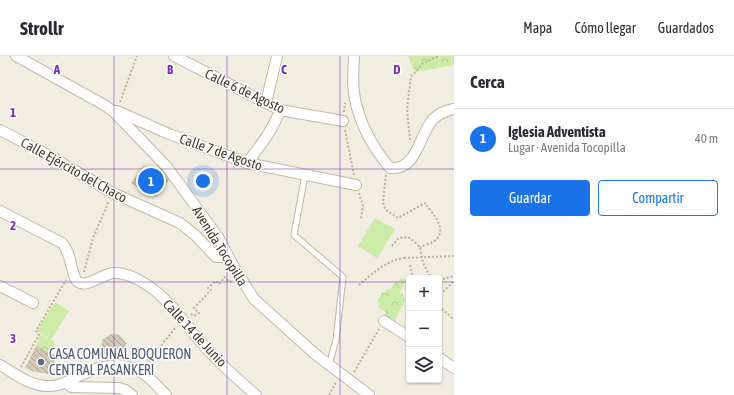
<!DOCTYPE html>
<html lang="es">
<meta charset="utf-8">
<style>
:root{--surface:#fff;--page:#f7f7f7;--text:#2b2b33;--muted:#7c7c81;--line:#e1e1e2;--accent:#1a73e8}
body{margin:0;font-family:"Asap Condensed",sans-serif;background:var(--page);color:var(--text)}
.controls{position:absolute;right:12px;bottom:12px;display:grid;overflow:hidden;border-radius:4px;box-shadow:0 1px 3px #0004}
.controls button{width:36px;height:36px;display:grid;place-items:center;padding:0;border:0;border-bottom:1px solid var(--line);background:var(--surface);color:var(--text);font:20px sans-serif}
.you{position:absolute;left:203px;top:125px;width:14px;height:14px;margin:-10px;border:3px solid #fff;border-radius:50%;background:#1a73e8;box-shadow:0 0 0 6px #1a73e833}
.badge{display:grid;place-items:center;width:26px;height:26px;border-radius:50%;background:var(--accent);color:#fff;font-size:13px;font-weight:700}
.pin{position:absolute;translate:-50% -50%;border:2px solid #fff;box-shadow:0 1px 4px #0006}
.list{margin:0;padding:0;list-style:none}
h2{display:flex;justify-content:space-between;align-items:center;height:52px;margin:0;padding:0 16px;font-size:17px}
h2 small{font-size:13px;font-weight:400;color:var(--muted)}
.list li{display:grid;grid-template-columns:26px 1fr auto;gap:12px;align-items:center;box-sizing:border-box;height:60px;padding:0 16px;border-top:1px solid var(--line)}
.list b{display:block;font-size:15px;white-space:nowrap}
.list p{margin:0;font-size:13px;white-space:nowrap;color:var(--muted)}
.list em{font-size:13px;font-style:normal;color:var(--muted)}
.actions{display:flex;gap:8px;padding:12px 16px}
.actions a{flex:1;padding:9px 0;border:1px solid var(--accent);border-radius:4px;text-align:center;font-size:14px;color:var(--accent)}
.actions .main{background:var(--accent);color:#fff}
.icon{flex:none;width:22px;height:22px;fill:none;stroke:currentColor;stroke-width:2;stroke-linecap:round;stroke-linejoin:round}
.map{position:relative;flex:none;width:454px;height:339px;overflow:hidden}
header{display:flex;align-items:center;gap:24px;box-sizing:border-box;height:56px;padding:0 20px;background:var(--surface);border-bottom:1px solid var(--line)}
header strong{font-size:19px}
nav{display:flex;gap:22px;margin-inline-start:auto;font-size:14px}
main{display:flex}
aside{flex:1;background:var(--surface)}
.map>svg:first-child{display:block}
.grass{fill:#cceba6}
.forest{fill:url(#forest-crowns)}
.building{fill:url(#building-back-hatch)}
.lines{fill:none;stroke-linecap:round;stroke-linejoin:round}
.lane-casing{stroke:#c1b8a7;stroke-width:7}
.street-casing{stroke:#c1b8a7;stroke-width:12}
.path{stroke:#c1b194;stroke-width:2;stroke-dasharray:2 2;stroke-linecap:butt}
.lane{stroke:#fff;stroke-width:5}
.street{stroke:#fff;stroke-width:10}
.path-bridge{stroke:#c1b194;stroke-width:2;stroke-dasharray:2 2;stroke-linecap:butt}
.grid{fill:none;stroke:#7b2cbf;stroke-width:1;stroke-opacity:0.55}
.service-dot{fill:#5c6f8a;stroke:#fff;stroke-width:1.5}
.labels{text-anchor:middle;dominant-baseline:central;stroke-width:3;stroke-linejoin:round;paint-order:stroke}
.street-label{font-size:14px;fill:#443d32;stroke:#fff}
.service-label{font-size:14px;fill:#4e5e75;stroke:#fff;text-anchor:start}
.grid-label{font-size:13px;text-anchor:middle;font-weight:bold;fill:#7b2cbf;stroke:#fff;stroke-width:3;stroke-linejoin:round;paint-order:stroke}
</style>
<header>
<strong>Strollr</strong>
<nav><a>Mapa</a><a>Cómo llegar</a><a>Guardados</a></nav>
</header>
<main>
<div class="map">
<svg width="454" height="339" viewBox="0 0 454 339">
<defs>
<pattern id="forest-crowns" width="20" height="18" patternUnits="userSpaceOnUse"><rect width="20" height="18" fill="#cceba6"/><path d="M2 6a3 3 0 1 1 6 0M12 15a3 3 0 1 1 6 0" fill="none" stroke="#b0ca8f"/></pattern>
<pattern id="building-back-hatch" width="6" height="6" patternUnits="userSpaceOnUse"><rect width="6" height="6" fill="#d4c9b6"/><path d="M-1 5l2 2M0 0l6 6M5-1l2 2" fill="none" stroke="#aea495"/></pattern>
</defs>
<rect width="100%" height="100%" fill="#f2ede1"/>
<path class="grass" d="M375,162l20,11 -18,29 -19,-12z
M55,246l14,9 -18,28 -14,-8z"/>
<path class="forest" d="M408,0h46v9l-39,7z
M401,222l5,2 -6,12 3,3 2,6 -13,24 -10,-6 4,-7 -8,-5 2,-3 -3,-2 5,-10 3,1 2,-4 3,1 6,-9 3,1z
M41,278l14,8 -5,11 -14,-7z"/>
<path class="building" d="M144,109l21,11 4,4 -13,17 -25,-14z
M111,278l9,1 6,8v9l-8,7h-9l-8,-8 1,-11z
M36,290l21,10 -9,18 -13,-2 -10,-4z"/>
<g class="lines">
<g class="lane-casing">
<path id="lane" d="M305,119l-11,60 49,42 -7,63 -7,25"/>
</g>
<g class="street-casing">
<path id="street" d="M16,0l90,50 8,6 53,55 51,70 16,30 20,32 61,55 54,41
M174,0l106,54 63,11
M354,0c-1,14 -2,29 1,43 5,25 19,50 35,69 25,2 28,-26 39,-43 5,-9 15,-14 25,-16
M266,47l11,-47
M115,55h2l52,23 78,29 109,22
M0,74l50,26 63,37 67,30 15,12 21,22h7l4,-2
M247,107c13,-17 26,-33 33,-53
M0,155l62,32c10,10 9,34 16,39 8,6 25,-8 35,-9 12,-1 24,5 34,12 21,13 36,36 52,55 17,20 37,38 57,55
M0,230l33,17
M384,265l25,16
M439,302l15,10
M0,309c14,8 30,21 47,21 12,1 23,-6 34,-11 18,-9 39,-15 58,-4 10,5 19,16 27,24
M66,326l5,5 48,1 6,2 7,5"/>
</g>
<path class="path" d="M120,46l17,-46
M344,56l1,-9
M345,74l9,45
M410,84l-3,-31 4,-32 12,-14 16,-7
M386,119l-3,28 3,7 12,8 27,-15c6,9 22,24 12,36 -4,4 -12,6 -17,8
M359,137l4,13 -2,13
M392,190l6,-7 5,-2 7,1 10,9 3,16 8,15
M410,209l3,13
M84,216l9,-34 16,-37
M439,224l15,-4
M359,229c13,-11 28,-25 45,-27
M439,236l5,-1 10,-10
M439,250l15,14
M191,258l3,2 5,-3 -5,-5 17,-18 -3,-2 8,-7 3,3 6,-7 4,5 3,-1
M146,308l30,-37
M21,311l18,-32 -3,-4 30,-51
M354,316l25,-43
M329,339l7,-13"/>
<use href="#lane" class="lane"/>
<use href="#street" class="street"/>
<path class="path-bridge" d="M404,202l50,-2"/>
</g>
<path class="grid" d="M114,0v339M227,0v339M340,0v339M0,113h454M0,226h409M439,226h15"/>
<circle class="service-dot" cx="41" cy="306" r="4"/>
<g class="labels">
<g class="street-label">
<text transform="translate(245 35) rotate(25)">Calle 6 de Agosto</text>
<text transform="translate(221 96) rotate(19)">Calle 7 de Agosto</text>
<text transform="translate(74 114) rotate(29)">Calle Ejército del Chaco</text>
<text transform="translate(220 190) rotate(58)">Avenida Tocopilla</text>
<text transform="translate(195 277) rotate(47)">Calle 14 de Junio</text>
</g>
<g class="service-label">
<text x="49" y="298">CASA COMUNAL BOQUERON<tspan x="49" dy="16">CENTRAL PASANKERI</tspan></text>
</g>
</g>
<g class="grid-label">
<text x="57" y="18">A</text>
<text x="170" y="18">B</text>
<text x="284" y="18">C</text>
<text x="397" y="18">D</text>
<text x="13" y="61">1</text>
<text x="13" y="174">2</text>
<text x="13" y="287">3</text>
</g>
</svg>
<div class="controls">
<button>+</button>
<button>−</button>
<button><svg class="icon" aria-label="layers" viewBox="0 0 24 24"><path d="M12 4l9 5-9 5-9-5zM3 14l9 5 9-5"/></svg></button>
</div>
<div class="you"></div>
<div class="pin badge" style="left:151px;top:125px">1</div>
</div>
<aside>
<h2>Cerca<small></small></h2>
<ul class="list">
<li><span class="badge">1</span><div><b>Iglesia Adventista</b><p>Lugar · Avenida Tocopilla</p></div><em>40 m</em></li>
</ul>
<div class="actions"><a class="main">Guardar</a><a>Compartir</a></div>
</aside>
</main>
